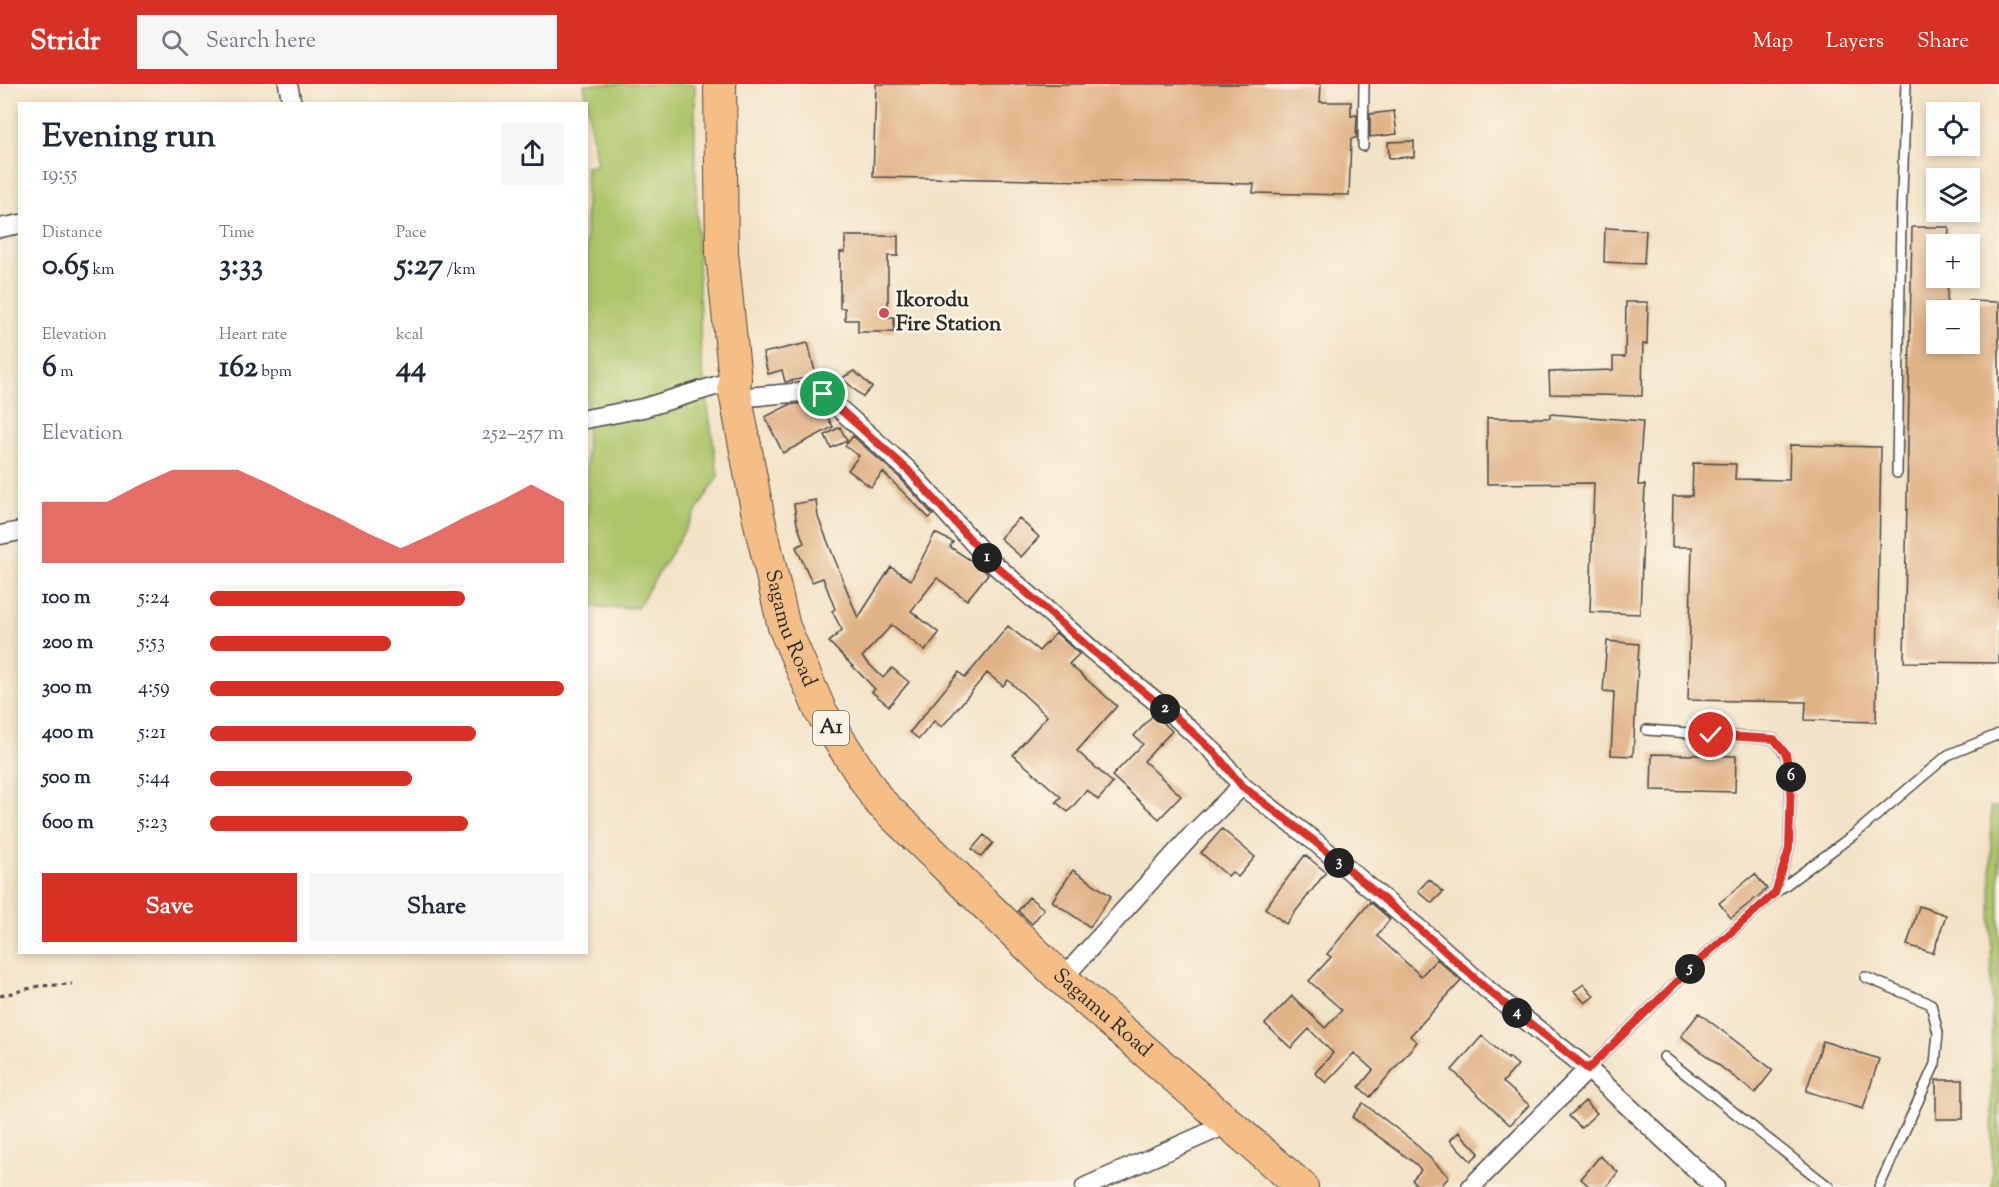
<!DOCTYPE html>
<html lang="en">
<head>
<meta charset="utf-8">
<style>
  :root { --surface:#fff; --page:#f6f6f7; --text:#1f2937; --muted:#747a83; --accent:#d93025 }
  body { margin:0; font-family:"Sorts Mill Goudy",serif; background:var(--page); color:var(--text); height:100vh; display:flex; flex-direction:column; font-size:22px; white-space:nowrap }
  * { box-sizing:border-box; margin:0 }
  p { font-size:20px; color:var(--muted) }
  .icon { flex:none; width:33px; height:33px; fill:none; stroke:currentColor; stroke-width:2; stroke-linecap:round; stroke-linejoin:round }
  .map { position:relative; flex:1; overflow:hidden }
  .sheet { position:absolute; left:18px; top:18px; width:570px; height:852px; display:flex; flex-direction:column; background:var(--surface); border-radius:0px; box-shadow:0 3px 9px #0003 }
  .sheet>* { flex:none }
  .controls { position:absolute; left:1926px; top:18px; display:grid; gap:12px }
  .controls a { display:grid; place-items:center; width:54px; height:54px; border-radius:0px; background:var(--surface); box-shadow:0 3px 9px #0003; font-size:30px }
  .pin { position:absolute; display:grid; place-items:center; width:51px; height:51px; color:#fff; margin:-26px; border:3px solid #fff; border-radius:50%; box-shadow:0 2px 6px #0007 }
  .km { position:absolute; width:30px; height:30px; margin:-15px; border-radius:50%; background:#222; color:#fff; font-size:16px; line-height:30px; text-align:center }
  .round { display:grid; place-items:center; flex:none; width:63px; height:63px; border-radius:0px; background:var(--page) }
  .summary { display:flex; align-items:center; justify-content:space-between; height:102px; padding:0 24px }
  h1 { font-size:33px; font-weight:700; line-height:45px }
  .figures { display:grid; grid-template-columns:repeat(3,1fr); gap:9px; height:102px; padding:6px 24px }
  .figures div { display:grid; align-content:center }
  .figures b { font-size:30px; font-weight:700 }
  .figures small { font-size:16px; font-weight:400 }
  .figures p { font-size:16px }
  .chart { height:168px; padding:12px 24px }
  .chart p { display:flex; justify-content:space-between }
  .chart svg { width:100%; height:108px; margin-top:6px; fill:var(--accent); opacity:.7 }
  .action { display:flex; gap:12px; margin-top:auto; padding:12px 24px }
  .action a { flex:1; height:69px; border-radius:0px; background:var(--accent); color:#fff; font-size:24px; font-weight:700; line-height:69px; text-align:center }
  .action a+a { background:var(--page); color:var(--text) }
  ul { padding:0 24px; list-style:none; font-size:20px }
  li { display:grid; grid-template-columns:96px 72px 1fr; align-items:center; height:45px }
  li i { height:15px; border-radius:8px; background:var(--accent) }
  header { display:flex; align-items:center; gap:36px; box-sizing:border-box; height:84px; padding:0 30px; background:var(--accent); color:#fff }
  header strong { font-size:28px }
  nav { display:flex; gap:33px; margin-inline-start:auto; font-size:21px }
  .search { width:420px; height:54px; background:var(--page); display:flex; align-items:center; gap:15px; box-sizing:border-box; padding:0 21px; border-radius:0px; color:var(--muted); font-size:22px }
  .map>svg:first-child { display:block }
  .green { fill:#acc56b; stroke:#6c784b; stroke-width:1.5 }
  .building { fill:#e1b286 }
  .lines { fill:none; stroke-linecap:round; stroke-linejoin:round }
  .service-casing { stroke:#494642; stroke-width:12 }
  .minor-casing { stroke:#494642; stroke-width:21 }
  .trunk-casing { stroke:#494642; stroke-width:34 }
  .path { stroke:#494642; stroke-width:3; stroke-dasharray:4.5 4.5; stroke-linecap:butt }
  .service { stroke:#fff; stroke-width:9 }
  .minor { stroke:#fff; stroke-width:18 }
  .trunk { stroke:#f6be87; stroke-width:32 }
  .route-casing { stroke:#fff; stroke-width:12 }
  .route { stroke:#d93025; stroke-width:8 }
  .poi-dot { fill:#d1495b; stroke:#fcf5e5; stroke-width:2 }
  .labels { text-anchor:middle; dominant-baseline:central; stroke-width:5; stroke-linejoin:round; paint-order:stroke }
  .shield { fill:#fcf5e5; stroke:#6a6863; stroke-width:1.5 }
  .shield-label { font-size:20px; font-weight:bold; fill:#2b2b2b }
  .poi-label { font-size:21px; font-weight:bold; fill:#2b2b2b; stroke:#fcf5e5; text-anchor:start }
  .street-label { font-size:21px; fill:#2b2b2b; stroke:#fcf5e5 }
</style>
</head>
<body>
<header>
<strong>Stridr</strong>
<div class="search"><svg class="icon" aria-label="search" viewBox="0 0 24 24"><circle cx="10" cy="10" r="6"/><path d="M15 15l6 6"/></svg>Search here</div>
<nav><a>Map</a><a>Layers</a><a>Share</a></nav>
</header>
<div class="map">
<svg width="1999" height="1103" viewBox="0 0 1999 1103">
  <rect width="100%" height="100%" fill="#fcf5e5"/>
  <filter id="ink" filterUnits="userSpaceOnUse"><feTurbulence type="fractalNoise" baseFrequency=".0167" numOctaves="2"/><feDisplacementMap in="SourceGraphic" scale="12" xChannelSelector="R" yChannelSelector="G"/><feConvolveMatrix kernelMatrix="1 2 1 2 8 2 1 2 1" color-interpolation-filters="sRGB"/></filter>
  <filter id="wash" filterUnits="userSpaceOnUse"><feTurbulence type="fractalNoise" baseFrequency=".008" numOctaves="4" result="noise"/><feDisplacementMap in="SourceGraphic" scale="24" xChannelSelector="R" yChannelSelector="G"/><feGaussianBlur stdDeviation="1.35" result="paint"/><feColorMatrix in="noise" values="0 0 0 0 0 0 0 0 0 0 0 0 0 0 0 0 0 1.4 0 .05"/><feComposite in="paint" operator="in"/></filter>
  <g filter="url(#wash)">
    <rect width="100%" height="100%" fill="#f3e2c5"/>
    <path class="green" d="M584,0H695V64L701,274L718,392L637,524L587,523L586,83L597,81Z
      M1991,723H1999V1103H1992Z"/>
    <g id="blocks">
      <path class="building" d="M876,0H1321L1320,18H1351V32L1357,31L1356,54L1351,55L1349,111L1253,109L1254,100L873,93Z
        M1394,27L1397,50L1370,53V30Z
        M1414,57V73L1389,74L1388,58Z
        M1912,143H1949L1948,160H1936V194H1948L1947,219H1936V260H1970L1969,217L1999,218V579L1904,578Z
        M1605,144L1646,146L1644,180L1604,178Z
        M845,152H898V172H888V233H894V248H858V236H845V224H840V168H845Z
        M1626,218H1648L1647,260H1643L1642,312L1550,310L1549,288L1613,286V273H1625Z
        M808,259L816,292L785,298L782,286L768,290L763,269Z
        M854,287L872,303L863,313L842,294Z
        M813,318L823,325L833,343L783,369L765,333L789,321Z
        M1550,330L1643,337L1638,401H1645L1640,530L1590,528L1594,399L1487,400V334H1550Z
        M840,343L847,357L831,364L825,351Z
        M853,352L900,394L933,431L929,434L883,388L871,403L848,386L859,372L845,362Z
        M1790,361L1881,363L1876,638L1805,636L1806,618L1688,616L1692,463H1672L1673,412H1692L1693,379L1736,380L1735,395L1789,396Z
        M816,416L818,433L858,534L891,483L911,496L935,449L953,458L950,463L978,481L988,490L967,516L937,494L911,527L939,549L925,567L892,541L862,573L883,594L892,584L909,598L889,622L872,608L875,605L829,558L842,546L832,527L835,525L823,494L812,498L796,463L804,459L797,440L794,420Z
        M1019,434L1039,453L1021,473L1000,454Z
        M1008,542L1039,567L1056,549L1079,570L1069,580L1117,622L1077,667L1113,699L1098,716L1087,706L1068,728L1056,718L1061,713L1013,671L1047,632L1008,596L1003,602L987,589L942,643L934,637L919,655L910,648L959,588L965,594Z
        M1607,557L1639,560L1633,672L1611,671L1614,608L1603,607Z
        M1154,630L1172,647L1144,677L1181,712L1159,735L1112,692L1143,660L1134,652Z
        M1652,670L1736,672L1735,708L1651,706Z
        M1222,745L1255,773L1238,793L1232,788L1228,792L1201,769Z
        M984,751L993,759L981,773L972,765Z
        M1305,771L1326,788L1286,840L1265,824Z
        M1073,786L1111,812L1090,843L1052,817Z
        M1755,790L1767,805L1731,834L1719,819Z
        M1429,795L1443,808L1432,819L1418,807Z
        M1029,813L1044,825L1032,840L1018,827Z
        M1370,818L1390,835L1377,852L1421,892L1437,875L1461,897L1410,952L1417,958L1370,1013L1359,1003L1373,986L1354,969L1326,999L1315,989L1333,969L1309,945L1291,964L1265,940L1292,912L1325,944L1342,926L1309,897L1331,873L1327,870Z
        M1919,822L1946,831L1933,869L1907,861Z
        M1584,900L1594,912L1585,919L1574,907Z
        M1699,929L1773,986L1755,1009L1681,952Z
        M1482,952L1508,975L1509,973L1518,981L1503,998L1529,1021L1510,1041L1452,986Z
        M1823,957L1879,975L1863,1025L1806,1007Z
        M1936,996H1963V1035H1936Z
        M1585,1017L1597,1029L1581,1044L1569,1032Z
        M1363,1019L1414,1058L1449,1093L1440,1103H1419L1412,1096L1421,1086L1416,1080L1352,1033Z
        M1459,1048L1479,1069L1471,1077L1450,1056Z
        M1600,1072L1618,1088L1606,1103H1590L1581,1095Z"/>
    </g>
  </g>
  <g filter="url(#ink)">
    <use href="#blocks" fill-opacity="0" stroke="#494642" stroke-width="1.5"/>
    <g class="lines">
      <g class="service-casing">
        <path id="service" d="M1363,62L1364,0
          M1897,389L1901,135L1906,0
          M1775,809L1856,749L1948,671L1999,650
          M1865,893L1931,920L1938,949L1935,980L1879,1103
          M1664,973L1829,1103
          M1588,985L1692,883L1775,809L1789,765L1791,696L1786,671L1774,655L1647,646"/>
      </g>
      <g class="minor-casing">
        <path id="minor" d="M288,0L292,20
          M0,144L20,140
          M736,314L814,307L823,310L908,386L987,474L1093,567L1178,635L1215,669L1242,702L1313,756L1437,860L1490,908L1588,985L1715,1103
          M586,335L643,324L735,296
          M0,451L20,447
          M1062,895L1192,751L1242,702
          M1085,1103L1228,1040
          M1471,1103L1588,985"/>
      </g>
      <g class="trunk-casing">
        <g id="trunk">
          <path id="s1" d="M720,0L722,169L735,296L734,303L758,431L784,543L821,628L878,716L1062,895L1302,1103"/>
        </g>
      </g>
      <path class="path" d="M0,912L39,902L72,900"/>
      <use href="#service" class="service"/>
      <use href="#minor" class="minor"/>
      <use href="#trunk" class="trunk"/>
    </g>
  </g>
  <g class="lines" filter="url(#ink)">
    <g class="route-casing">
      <path id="route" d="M823,310L908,386L987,474L1093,567L1178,635L1215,669L1242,702L1313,756L1437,860L1490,908L1588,985L1692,883L1775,809L1789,765L1791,696L1786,670L1774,655L1711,651"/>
    </g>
    <use href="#route" class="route"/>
  </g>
  <circle class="poi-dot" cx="884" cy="229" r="6"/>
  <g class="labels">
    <rect class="shield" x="813" y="627" width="36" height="34" rx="4.5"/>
    <g class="shield-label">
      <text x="831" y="644">A1</text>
    </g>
    <g class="poi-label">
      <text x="896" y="217">Ikorodu<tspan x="896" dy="24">Fire Station</tspan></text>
    </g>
    <g class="street-label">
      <text stroke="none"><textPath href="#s1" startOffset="552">Sagamu Road</textPath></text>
      <text stroke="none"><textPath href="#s1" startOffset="1056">Sagamu Road</textPath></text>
    </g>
  </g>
</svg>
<div class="controls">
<a><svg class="icon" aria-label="locate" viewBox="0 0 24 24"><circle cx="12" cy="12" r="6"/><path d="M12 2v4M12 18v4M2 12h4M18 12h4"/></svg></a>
<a><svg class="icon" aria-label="layers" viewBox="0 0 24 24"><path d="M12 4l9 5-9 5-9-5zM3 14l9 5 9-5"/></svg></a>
<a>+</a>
<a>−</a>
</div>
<div class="pin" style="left:823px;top:310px;background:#1e9e55"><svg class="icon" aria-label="arrive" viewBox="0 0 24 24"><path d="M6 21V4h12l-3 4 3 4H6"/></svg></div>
<div class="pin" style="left:1711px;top:651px;background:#d93025"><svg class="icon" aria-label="check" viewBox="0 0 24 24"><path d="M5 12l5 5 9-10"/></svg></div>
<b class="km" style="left:987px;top:474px">1</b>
<b class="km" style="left:1165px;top:625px">2</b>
<b class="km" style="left:1339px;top:779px">3</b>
<b class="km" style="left:1517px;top:929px">4</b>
<b class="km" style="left:1690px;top:885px">5</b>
<b class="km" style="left:1791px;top:693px">6</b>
<section class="sheet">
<div class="summary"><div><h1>Evening run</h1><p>19:55</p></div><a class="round"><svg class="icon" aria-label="share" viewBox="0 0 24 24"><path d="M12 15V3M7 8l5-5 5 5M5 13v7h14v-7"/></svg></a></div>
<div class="figures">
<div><p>Distance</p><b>0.65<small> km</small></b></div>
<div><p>Time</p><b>3:33</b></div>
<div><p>Pace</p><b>5:27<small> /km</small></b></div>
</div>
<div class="figures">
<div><p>Elevation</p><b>6<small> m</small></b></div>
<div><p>Heart rate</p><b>162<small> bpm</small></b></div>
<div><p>kcal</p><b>44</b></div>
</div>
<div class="chart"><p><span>Elevation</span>252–257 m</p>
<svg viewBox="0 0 160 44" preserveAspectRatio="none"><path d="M0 44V19L10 19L20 19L30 12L40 6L50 6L60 6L70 12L80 19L90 25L100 32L110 38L120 32L130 25L140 19L150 12L160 19V44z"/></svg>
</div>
<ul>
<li><b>100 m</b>5:24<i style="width:72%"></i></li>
<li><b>200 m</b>5:53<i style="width:51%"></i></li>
<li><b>300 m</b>4:59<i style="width:100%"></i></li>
<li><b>400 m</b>5:21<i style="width:75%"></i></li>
<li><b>500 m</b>5:44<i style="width:57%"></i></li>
<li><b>600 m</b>5:23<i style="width:73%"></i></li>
</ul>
<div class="action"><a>Save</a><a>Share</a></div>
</section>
</div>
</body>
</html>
